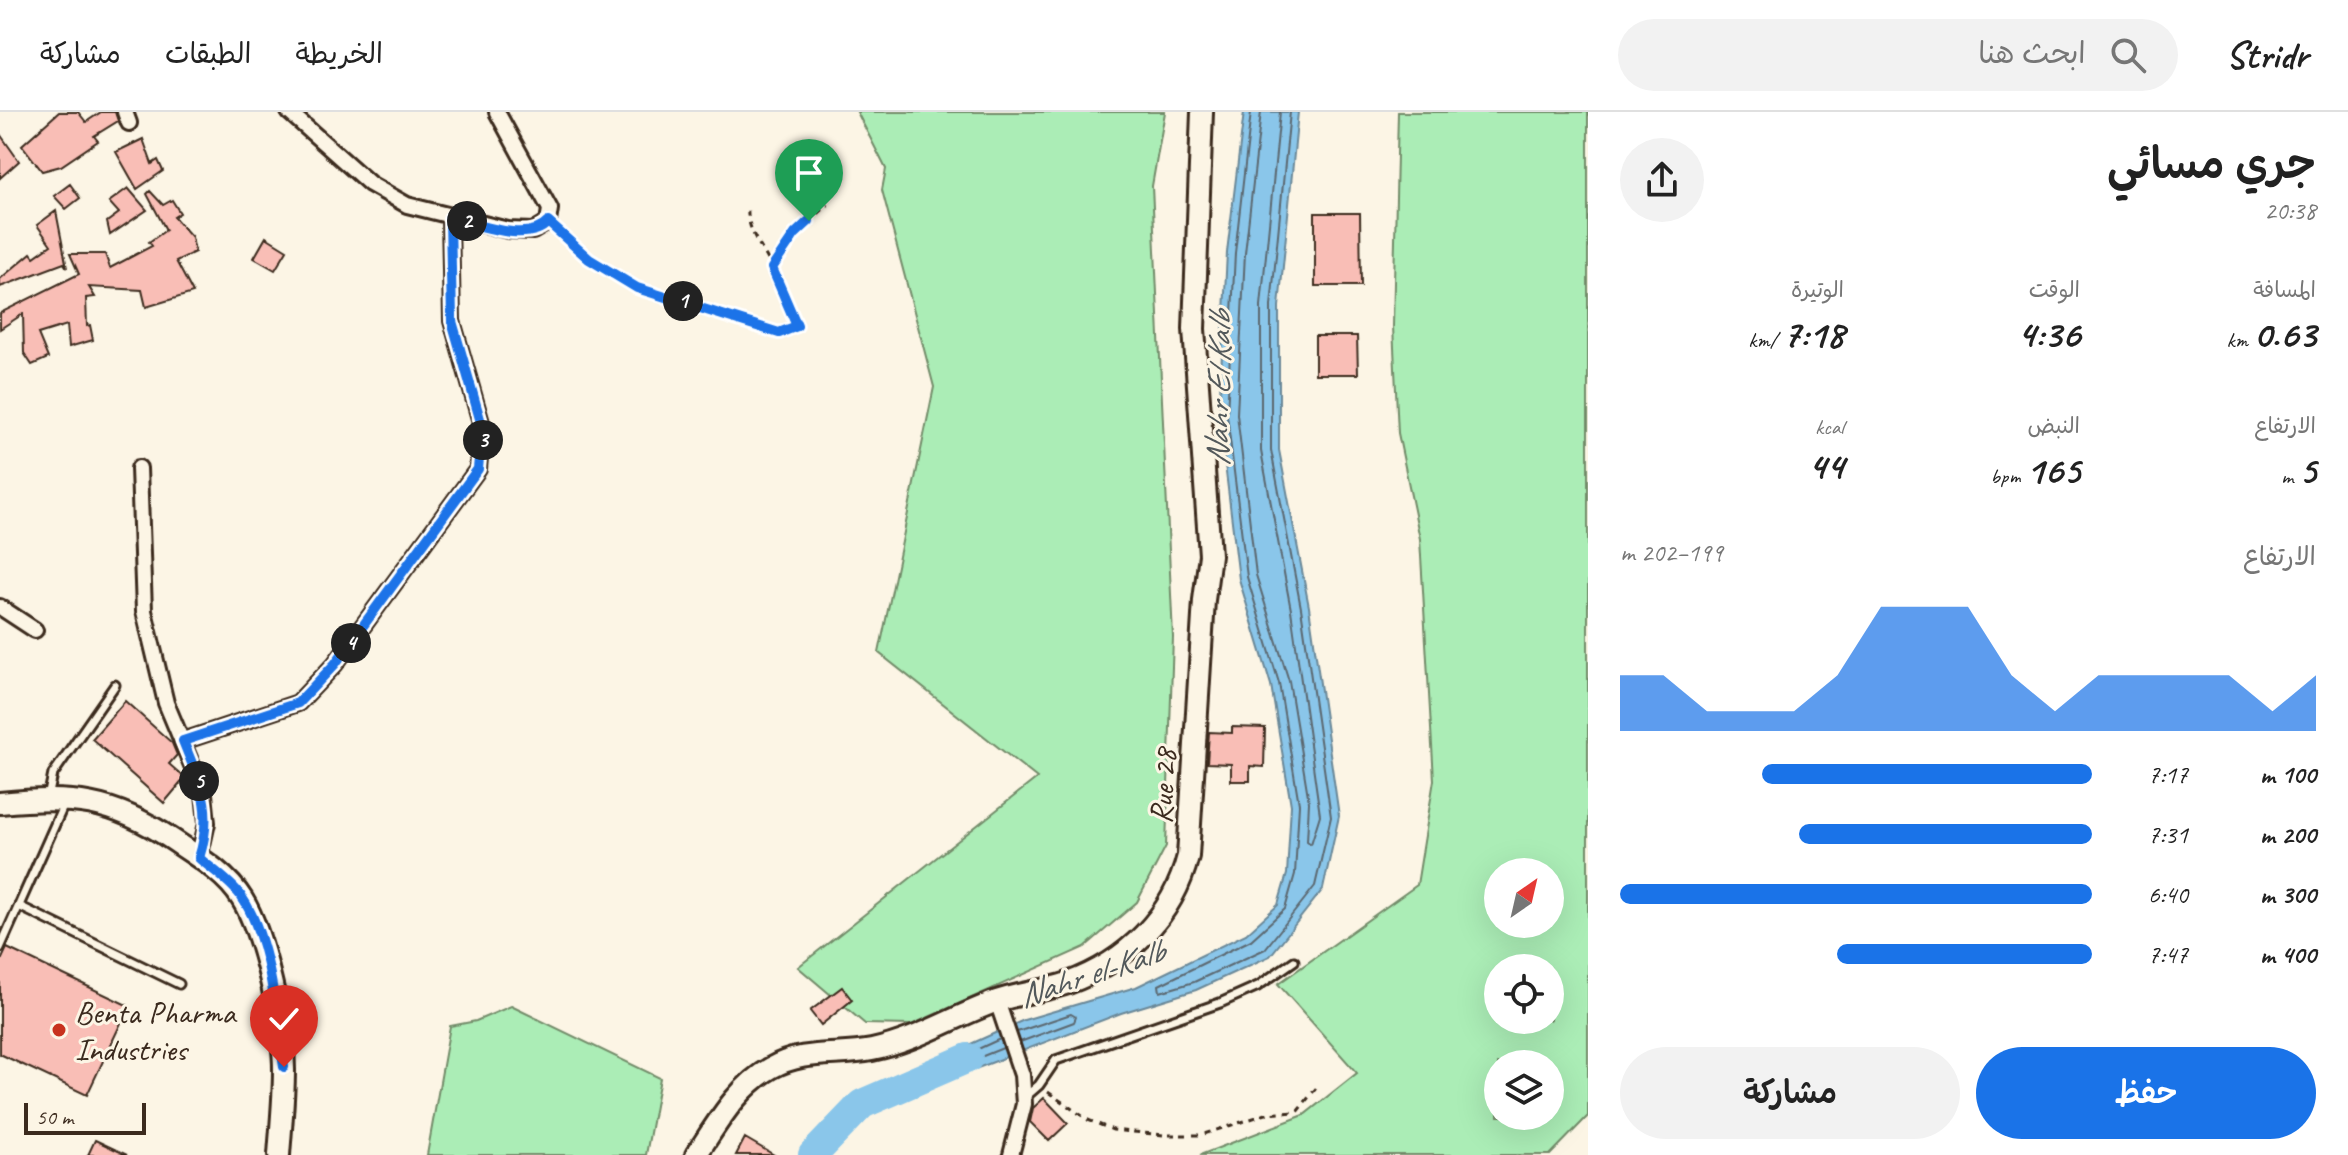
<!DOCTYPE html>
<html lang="ar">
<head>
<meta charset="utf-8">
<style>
  :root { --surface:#fff; --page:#f2f2f2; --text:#222; --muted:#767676; --line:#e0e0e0; --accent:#1a73e8 }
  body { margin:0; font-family:Caveat,"Playpen Sans Arabic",sans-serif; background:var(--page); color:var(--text); direction:rtl; height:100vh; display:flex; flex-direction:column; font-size:30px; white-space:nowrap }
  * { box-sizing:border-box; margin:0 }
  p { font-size:26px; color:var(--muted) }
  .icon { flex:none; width:44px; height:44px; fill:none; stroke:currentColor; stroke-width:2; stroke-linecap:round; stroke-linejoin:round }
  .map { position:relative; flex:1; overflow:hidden; direction:ltr }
  .side { display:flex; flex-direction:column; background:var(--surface); width:760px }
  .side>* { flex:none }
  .needle { width:52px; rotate:34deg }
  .fabs { position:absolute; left:1484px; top:746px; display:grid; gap:16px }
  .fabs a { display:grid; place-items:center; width:80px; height:80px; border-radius:50%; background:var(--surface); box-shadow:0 8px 32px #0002; font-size:40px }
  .scale { position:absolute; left:24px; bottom:20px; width:122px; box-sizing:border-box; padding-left:8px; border:4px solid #3b2a1e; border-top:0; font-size:22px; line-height:28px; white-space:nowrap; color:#3b2a1e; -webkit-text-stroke:6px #fcf5e5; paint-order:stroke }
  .pin { position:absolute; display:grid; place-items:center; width:68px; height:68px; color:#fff; margin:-82px -34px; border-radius:50% 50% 50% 0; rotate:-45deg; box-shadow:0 0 8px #0007 }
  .pin .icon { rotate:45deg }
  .km { position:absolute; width:40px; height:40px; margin:-20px; border-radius:50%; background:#222; color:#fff; font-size:22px; line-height:40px; text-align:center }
  .round { display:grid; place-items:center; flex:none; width:84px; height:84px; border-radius:42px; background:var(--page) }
  .summary { display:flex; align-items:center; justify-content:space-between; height:136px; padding:0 32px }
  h1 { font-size:44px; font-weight:600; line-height:60px }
  .figures { display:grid; grid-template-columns:repeat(3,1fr); gap:12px; height:136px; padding:8px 32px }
  .figures div { display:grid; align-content:center }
  .figures b { font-size:40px; font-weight:600 }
  .figures small { font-size:22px; font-weight:400 }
  .figures p { font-size:22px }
  .chart { height:224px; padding:16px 32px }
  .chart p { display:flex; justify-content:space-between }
  .chart svg { width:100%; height:144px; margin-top:8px; fill:var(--accent); opacity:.7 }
  .primary-button { display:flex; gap:16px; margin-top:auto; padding:16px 32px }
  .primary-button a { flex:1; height:92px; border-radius:48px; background:var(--accent); color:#fff; font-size:32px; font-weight:600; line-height:92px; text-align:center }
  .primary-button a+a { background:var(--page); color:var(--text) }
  ul { padding:0 32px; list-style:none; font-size:26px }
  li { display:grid; grid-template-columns:128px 96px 1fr; align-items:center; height:60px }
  li i { height:20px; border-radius:10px; background:var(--accent) }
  header { display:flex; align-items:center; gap:48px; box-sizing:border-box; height:112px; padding:0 40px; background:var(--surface); border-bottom:2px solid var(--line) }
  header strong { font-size:38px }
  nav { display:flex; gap:44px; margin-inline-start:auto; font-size:28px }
  .search { width:560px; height:72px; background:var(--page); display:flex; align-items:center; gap:20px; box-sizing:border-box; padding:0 28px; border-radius:44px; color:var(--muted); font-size:30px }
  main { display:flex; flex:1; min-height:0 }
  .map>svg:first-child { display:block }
  .green { fill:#abedb6; stroke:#738c6a; stroke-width:2; fill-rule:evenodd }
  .water { fill:#8ac6ea; stroke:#6a8898; stroke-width:2 }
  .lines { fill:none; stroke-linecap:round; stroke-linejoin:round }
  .shore { stroke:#5b6870; stroke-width:2 }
  .river { stroke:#8ac6ea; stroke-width:30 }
  .building { fill:#f9beb6; stroke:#3b2a1e; stroke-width:2 }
  .lane-casing { stroke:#3b2a1e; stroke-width:13 }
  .street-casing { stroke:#3b2a1e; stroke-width:20 }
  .secondary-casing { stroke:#3b2a1e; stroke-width:26 }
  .path { stroke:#3b2a1e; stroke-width:3; stroke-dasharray:6 6; stroke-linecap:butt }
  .lane { stroke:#fcf5e5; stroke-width:7 }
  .street { stroke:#fcf5e5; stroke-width:14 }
  .secondary { stroke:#fcf5e5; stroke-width:20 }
  .route-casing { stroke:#fff; stroke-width:16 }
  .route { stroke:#1a73e8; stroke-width:10 }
  .poi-dot { fill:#c8321e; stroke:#fcf5e5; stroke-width:3 }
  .labels { text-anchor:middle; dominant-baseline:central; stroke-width:6; stroke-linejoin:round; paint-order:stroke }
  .street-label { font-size:32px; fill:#3b2a1e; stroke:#fcf5e5 }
  .poi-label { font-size:32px; fill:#3b2a1e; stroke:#fcf5e5; text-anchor:start }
  .water-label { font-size:34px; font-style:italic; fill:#53595b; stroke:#fcf5e5 }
</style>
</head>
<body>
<header>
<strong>Stridr</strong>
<div class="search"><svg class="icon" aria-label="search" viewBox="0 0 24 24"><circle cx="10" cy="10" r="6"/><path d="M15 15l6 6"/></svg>ابحث هنا</div>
<nav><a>الخريطة</a><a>الطبقات</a><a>مشاركة</a></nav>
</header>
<main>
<section class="side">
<div class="summary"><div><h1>جري مسائي</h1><p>20:38</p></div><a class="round"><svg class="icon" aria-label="share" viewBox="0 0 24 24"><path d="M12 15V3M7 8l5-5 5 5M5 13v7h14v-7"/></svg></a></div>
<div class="figures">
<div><p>المسافة</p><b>0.63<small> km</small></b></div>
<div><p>الوقت</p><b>4:36</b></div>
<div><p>الوتيرة</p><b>7:18<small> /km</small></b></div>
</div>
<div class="figures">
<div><p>الارتفاع</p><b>5<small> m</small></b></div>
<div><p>النبض</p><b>165<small> bpm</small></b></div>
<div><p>kcal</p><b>44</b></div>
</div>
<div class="chart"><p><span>الارتفاع</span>199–202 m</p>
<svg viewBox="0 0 160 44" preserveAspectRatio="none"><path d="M0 44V27L10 27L20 38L30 38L40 38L50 27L60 6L70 6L80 6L90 27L100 38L110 27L120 27L130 27L140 27L150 38L160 27V44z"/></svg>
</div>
<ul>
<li><b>100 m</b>7:17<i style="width:70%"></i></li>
<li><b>200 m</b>7:31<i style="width:62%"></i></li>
<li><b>300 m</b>6:40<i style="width:100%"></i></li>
<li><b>400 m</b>7:47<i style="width:54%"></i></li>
</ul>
<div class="primary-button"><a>حفظ</a><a>مشاركة</a></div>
</section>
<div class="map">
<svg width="1588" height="1043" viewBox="0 0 1588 1043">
  <rect width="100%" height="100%" fill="#fcf5e5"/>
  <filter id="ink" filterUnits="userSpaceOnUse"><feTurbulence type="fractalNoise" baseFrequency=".0125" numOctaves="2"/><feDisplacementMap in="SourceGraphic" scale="16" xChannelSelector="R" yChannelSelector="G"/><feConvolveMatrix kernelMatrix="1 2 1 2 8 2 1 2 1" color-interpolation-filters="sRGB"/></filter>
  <g filter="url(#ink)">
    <path class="green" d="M857,0H1165L1152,74L1173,525L1166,734L1137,790L1085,835L911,913L865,912L798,855L1037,666L879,541L934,275L882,78L886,57Z
      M1398,0H1588V1004L1550,1043H1200L1304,1003L1357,961L1278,872L1417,773L1434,668L1420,427L1398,321L1393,214ZM1550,760V812H1498V760ZM1550,856V908H1498V856ZM1550,952V1004H1498V952Z
      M511,894L660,966L646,1043H427L450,914L476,909Z"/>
    <path class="water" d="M1244,0H1298L1279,195V338L1309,495L1339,704L1323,777L1270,844L1196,878L1121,901L936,972L926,952L1024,908L1136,875L1246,822L1278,793L1287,762L1291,693L1271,573L1239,467L1219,303L1227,140Z"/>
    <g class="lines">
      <path class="shore" d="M1251,0L1235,141L1227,303L1247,465L1279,571L1299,692L1295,762L1285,797L1251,828L1159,873L1160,880L1194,870L1265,837L1315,774L1331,705L1301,496L1271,338V194L1290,0
        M1261,0L1245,141L1237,302L1256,463L1289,569L1309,690L1307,729L1311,732L1320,703L1291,498L1261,339V194L1280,0
        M1017,920L1071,902L1076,905L1074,910L1020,930
        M1000,927L965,943L963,947L968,950L1003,936"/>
      <path class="river" d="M813,1043L862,992L968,946"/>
    </g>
    <path class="building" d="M59,0H78L86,10L101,0H115L118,9L94,24L98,29L61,54L42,59L22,33Z
      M0,22L19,49L0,66Z
      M143,27L152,52L158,48L163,59L137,77L116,40Z
      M70,72L80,86L66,97L54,84Z
      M128,76L147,98L110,123L107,110L119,101L109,90Z
      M150,79L163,93L172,88L180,101L174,105L192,125L195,140L176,149L193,181L146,195L142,178L89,175L95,185L86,186L87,214L90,213L93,228L69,235L67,213L38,222L48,246L32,253L24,241L23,202L0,217V201L79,162L70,142H105L110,156L152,134L149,130L166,118L147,82Z
      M56,99L67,156L64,151L0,175V167L31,141L34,145L51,133L37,113Z
      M1315,101H1360L1361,174H1315Z
      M266,125L287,138L275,158L254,146Z
      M1315,224H1357L1358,262H1315Z
      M125,589L172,631L177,643L169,652L185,666L164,691L92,627Z
      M1232,615L1265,616L1264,655L1250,654V669H1231V652L1207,651L1209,620L1232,621Z
      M7,836L129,894L87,983L0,942V851Z
      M842,875L852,888L821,913L810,899Z
      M1044,986L1068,1011L1049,1029L1030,1010L1033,996Z
      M745,1026L774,1043H736Z
      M95,1028L127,1043H88Z"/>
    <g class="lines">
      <g class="lane-casing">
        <path id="lane" d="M48,686L53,662L115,573
          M19,794L179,872
          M0,836L65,690
          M1024,986L1039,973L1056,948L1220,891L1258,874L1294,849"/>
      </g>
      <g class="street-casing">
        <path id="street" d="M125,0L129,11
          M289,0L370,72L407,93L508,118L533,119L548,110L550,97L497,0
          M139,356L144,499L166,591L204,682L207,711L199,746
          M0,495L35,518
          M183,629L298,591L335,552L478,357L482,314L452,209L450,106
          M997,889L1022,963L1024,992L1011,1043"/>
      </g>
      <g class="secondary-casing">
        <path id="secondary" d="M0,691C72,684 112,687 173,728C197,744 227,762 242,787C264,822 284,916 284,958C284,986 281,1015 279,1043
          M696,1043C717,1012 737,975 771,956C804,937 837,945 872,938C916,929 955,904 997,889C1020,881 1045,879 1068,871C1126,850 1173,805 1188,744L1204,488L1210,443L1194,217L1202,0"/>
      </g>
      <path class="path" d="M559,120C620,178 701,197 779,221L797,214C787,195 780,176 772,156C762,133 746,121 748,93
        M772,156L795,122L828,93
        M1048,980L1088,1008L1113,1018L1164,1023H1201L1266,1002L1297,1000L1317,975"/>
      <use href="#lane" class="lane"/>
      <use href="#street" class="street"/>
      <use href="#secondary" class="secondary"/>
    </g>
  </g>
  <g class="lines" filter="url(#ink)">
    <g class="route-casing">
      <path id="route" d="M284,955C276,904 271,827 241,784C230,769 213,758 199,746C214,698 201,674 183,629L298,591L335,552L478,357L482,314L452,209L450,106C475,111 528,133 548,110L589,147L637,176L779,221L797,214L772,156L795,122L809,109"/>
    </g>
    <use href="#route" class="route"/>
  </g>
  <circle class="poi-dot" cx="59" cy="918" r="8"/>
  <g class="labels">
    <g class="street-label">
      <text transform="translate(1163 674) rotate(-86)">Rue 28</text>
    </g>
    <g class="poi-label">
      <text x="75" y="900">Benta Pharma<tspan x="75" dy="37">Industries</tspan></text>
    </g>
    <g class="water-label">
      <text transform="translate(1218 277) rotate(-89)">Nahr El Kalb</text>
      <text transform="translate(1091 861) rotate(-18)">Nahr el-Kalb</text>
    </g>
  </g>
</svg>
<div class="fabs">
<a><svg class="needle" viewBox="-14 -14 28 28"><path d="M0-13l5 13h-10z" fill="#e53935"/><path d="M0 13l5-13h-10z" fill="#767676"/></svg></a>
<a><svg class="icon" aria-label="locate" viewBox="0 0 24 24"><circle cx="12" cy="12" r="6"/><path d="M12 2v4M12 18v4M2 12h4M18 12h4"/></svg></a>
<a><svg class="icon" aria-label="layers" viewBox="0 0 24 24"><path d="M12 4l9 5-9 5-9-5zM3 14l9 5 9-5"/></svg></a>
</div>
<div class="scale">50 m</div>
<div class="pin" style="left:809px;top:109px;background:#1e9e55"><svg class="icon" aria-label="arrive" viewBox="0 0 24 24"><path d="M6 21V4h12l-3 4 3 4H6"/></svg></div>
<div class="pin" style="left:284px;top:955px;background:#d93025"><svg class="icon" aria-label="check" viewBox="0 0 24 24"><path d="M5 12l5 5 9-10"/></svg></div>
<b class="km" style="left:683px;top:189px">1</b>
<b class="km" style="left:467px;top:109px">2</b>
<b class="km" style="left:483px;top:328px">3</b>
<b class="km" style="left:351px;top:531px">4</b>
<b class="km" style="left:199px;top:669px">5</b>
</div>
</main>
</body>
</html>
